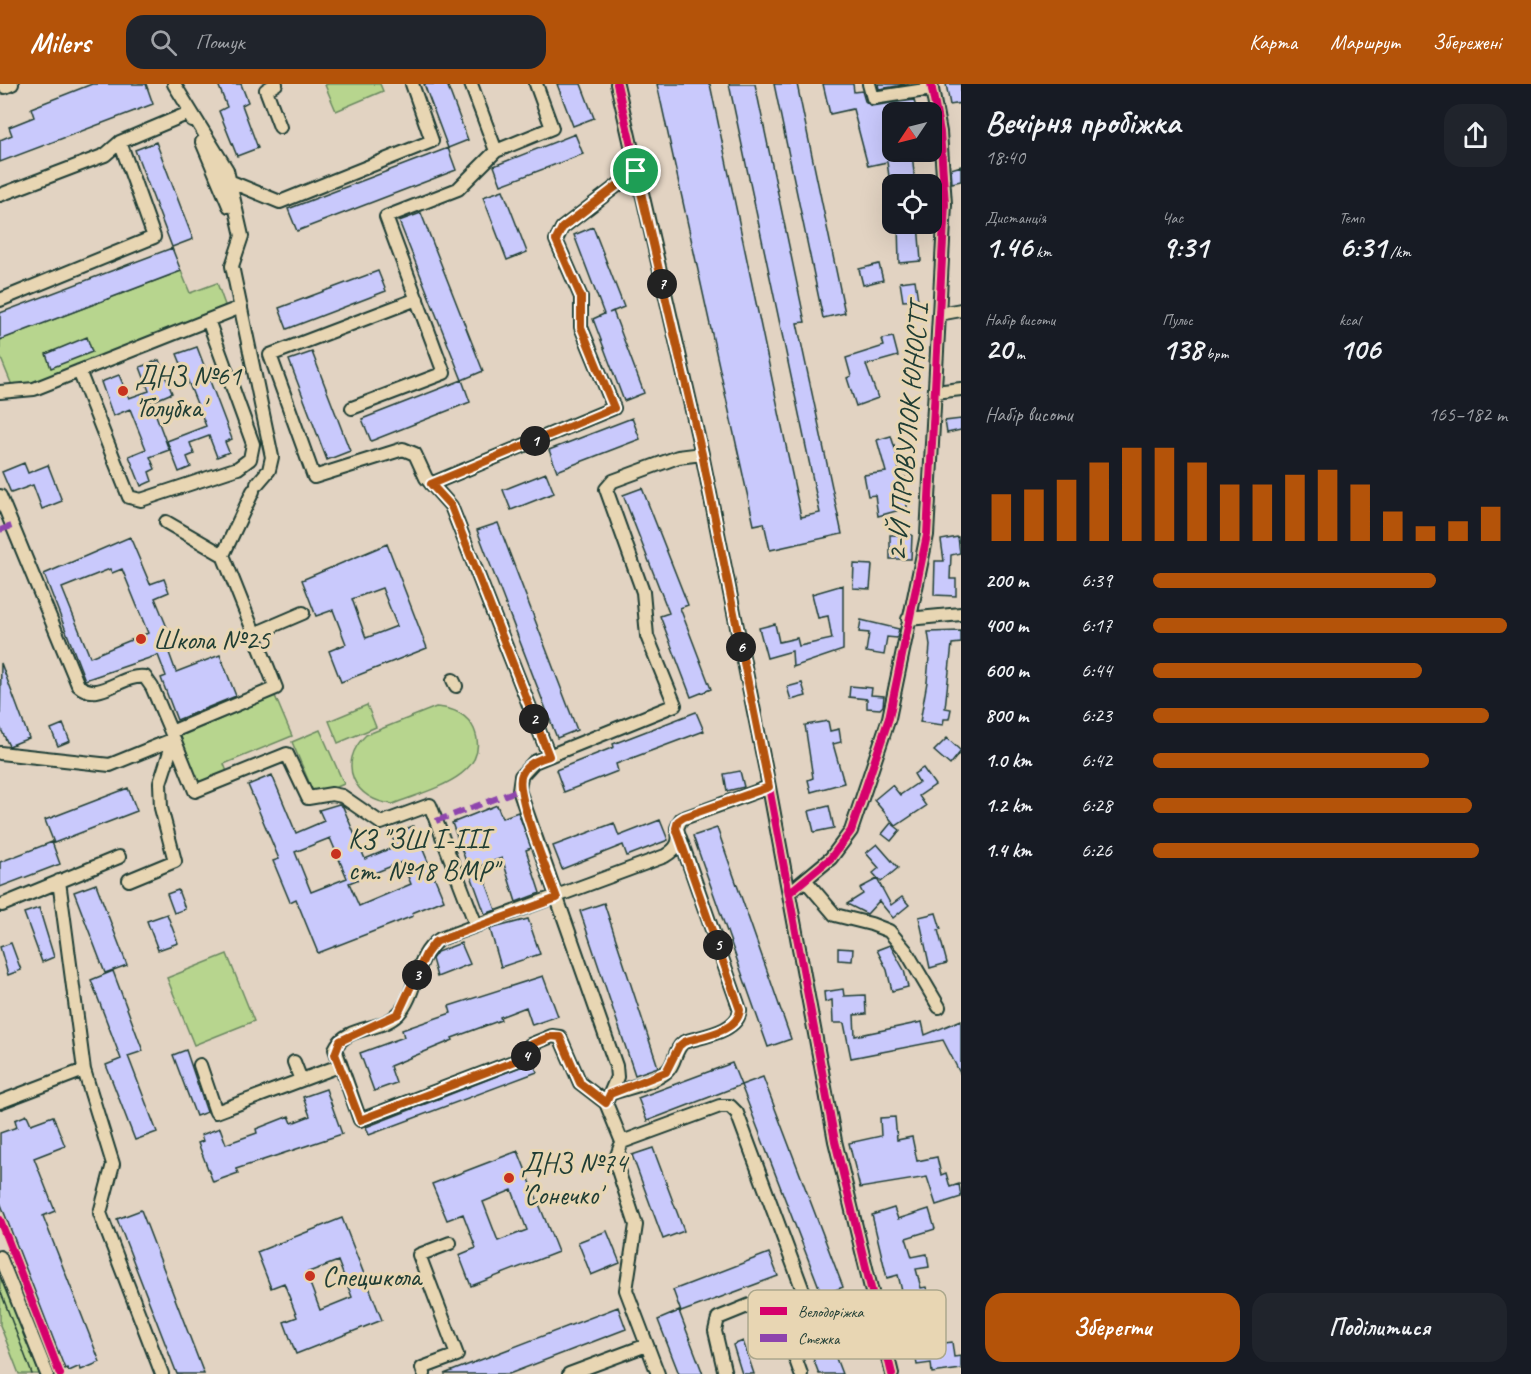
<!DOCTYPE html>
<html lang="uk">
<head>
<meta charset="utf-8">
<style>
  :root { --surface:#171b24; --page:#20242c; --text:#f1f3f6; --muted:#9ea1a6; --accent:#b45309 }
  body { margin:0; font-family:Caveat,sans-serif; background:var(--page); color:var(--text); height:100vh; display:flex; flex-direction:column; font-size:22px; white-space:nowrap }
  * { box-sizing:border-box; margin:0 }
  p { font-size:20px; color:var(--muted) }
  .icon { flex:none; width:33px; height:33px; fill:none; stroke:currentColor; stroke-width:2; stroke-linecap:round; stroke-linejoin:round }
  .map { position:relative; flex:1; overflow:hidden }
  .details { display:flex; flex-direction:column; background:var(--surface); width:570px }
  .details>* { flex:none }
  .needle { width:39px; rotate:235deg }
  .fabs { position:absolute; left:882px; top:18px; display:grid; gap:12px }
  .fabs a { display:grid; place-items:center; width:60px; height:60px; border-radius:12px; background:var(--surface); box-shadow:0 6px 24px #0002; font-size:30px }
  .pin { position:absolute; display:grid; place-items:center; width:51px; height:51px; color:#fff; margin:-26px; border:3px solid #fff; border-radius:50%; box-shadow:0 2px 6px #0007 }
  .km { position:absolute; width:30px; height:30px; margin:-15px; border-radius:50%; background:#222; color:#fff; font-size:16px; line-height:30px; text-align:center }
  .round { display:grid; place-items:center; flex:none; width:63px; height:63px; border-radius:18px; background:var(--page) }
  .headline { display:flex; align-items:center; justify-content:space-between; height:102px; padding:0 24px }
  h1 { font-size:33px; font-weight:600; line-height:45px }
  .stats { display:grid; grid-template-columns:repeat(3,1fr); gap:9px; height:102px; padding:6px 24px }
  .stats div { display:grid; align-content:center }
  .stats b { font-size:30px; font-weight:600 }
  .stats small { font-size:16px; font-weight:400 }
  .stats p { font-size:16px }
  .chart { height:168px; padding:12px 24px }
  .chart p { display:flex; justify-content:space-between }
  .chart svg { width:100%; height:108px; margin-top:6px; stroke:var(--accent); stroke-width:6 }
  .cta { display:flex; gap:12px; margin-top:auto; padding:12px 24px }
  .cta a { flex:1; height:69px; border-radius:18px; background:var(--accent); color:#fff; font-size:24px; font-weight:600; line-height:69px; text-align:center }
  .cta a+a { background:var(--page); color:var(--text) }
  ul { padding:0 24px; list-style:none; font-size:20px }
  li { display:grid; grid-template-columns:96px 72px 1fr; align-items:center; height:45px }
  li i { height:15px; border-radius:8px; background:var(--accent) }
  header { display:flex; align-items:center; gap:36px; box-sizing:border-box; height:84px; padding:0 30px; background:var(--accent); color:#fff }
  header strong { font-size:28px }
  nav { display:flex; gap:33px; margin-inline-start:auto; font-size:21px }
  .search { width:420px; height:54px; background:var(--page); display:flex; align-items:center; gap:15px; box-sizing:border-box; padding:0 21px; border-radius:18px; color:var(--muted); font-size:22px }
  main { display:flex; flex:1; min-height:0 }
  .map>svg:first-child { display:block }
  .green { fill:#b7d58e; stroke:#6b8961; stroke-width:1.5 }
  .building { fill:#c9c9fc; stroke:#1f3d34; stroke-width:1.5; fill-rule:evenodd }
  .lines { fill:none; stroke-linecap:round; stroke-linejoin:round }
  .minor-casing { stroke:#1f3d34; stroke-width:16 }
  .minor { stroke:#e8d6b3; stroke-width:12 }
  .tram { stroke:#1f3d34; stroke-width:1.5 }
  .quiet { stroke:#8e44ad; stroke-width:6; stroke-dasharray:12 6; stroke-linecap:butt }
  .cycleway-casing { stroke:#e8d6b3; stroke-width:11 }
  .cycleway { stroke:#d6006c; stroke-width:8 }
  .route-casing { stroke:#fff; stroke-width:12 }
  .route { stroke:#b45309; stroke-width:8 }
  .poi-dot { fill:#c8321e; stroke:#e8d6b3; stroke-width:2 }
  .labels { text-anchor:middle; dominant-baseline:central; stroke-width:6; stroke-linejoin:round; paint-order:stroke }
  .poi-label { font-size:28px; fill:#1f3d34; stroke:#e8d6b3; text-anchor:start }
  .street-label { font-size:28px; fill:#1f3d34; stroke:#e8d6b3 }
  .key { fill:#e8d6b3; stroke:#aca88d; stroke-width:1.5 }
  .key-label { font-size:16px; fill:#1f3d34 }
</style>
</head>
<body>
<header>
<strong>Milers</strong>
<div class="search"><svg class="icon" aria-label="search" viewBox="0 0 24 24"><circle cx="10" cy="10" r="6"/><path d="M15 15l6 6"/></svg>Пошук</div>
<nav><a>Карта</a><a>Маршрут</a><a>Збережені</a></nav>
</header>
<main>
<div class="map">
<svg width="961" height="1290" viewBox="0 0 961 1290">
  <rect width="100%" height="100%" fill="#e2d3c2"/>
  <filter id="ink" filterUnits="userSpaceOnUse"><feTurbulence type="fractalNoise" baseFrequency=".0167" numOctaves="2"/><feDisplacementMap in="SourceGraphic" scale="12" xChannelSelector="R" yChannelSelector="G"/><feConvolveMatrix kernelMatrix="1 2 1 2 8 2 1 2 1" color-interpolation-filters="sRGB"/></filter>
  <g filter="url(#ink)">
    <path class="green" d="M328,0H380L383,7L336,27L325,1Z
      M181,187L190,209L217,199L225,221L208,236L34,305L13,302L11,299L0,272V256Z
      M275,612L292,652L224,680L229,693L195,707L174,655Z
      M367,621L376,643L338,659L329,637Z
      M436,623C452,624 467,630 474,645C494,693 424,707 393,720C354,717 336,679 366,651Z
      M320,646L344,700L315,712L292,658Z
      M227,870L254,937L194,961L167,894Z
      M0,1187L40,1290H19L0,1241Z"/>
    <path class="building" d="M92,0H146L153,20L0,78V56L12,51L9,43L34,33L31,24Z
      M218,0H241L248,18L242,21L258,64L237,72L219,27L227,23Z
      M424,0H447L468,56L448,64Z
      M557,0H581L594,34L573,42Z
      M657,0H710L801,433L820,429L729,0H755L805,238L797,239L842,450L770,466L764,439L754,441Z
      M774,0H797L845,229L823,234Z
      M823,0H853L854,8L862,7L865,17L871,22L914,16L917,28H892V68H912L915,100H890L887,78L868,82L853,25L830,30Z
      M878,0H910L879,5Z
      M946,0H961V19L950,21Z
      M575,50L583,70L501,101L494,82Z
      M156,58L193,155L172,163L135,66Z
      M448,64L456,86L297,147L288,125Z
      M961,82V97L952,99L951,85Z
      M503,106L527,168L507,176L483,113Z
      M421,129L483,287L462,296L399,137Z
      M898,140H918L921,177L899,179Z
      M593,143L624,223L609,229L613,227L644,309L624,317L593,235L604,230L574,151Z
      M172,164L181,187L0,256V229Z
      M879,180L883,196L863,201L859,185Z
      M378,187L386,207L287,245L279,224Z
      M915,196L918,216L903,217L900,198Z
      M87,253L92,268L51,284L46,270Z
      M893,253L898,272L866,281L878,314L856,322L847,294L851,292L846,274L884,262L882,255Z
      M197,263L232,355L225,358L229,368L217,373L209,352L190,359L194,370L187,373L191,383L179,388L167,357L206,342L177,270Z
      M312,268L350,367L327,376L289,276Z
      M159,276L172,309L151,318L169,366L150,373L155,385L149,388L152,397L141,402L129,372L146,365L130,325L113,332L101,298L119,291L129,314L149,307L140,283Z
      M462,296L470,318L371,357L362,335Z
      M632,334L640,355L557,387L549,366Z
      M961,335V346L947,349L945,337Z
      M891,352L897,371L900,394L905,393L907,424L878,432L875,411L868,412L864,391L886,388L877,356Z
      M24,379L28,389L48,381L62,417L42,425L33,401L11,409L2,388Z
      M546,389L554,409L511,426L503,406Z
      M642,404L688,521L680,524L711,605L691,613L660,532L669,529L623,411Z
      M498,439L577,646L557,654L477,446Z
      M890,451H912L911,475H890Z
      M130,453L150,500L164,495L169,508L155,514L175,563L168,566L176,588L220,571L236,612L177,636L161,594L166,592L158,571L85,596L44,490ZM110,485L112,489L122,485L148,549L90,573L62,504Z
      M958,453L960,469L951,471L950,495H956V512L934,511L935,477H944L941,456Z
      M387,460L427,564L341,598L329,567L346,560L333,526L316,532L302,496ZM382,504L397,542L366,554L352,515Z
      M854,480L872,481L870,505L853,504Z
      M843,501V566L793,583L792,567L767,574L759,544L775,540L779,558L797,554L799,562L832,555L828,532L818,534L812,510Z
      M861,536L899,545L897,554L887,553L884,571L866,568L869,549L859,548Z
      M961,547V559L952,560L945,624L951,625L949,635H944L943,641L920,638L927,598L930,561L928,548Z
      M1,579L29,654L9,662L0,643Z
      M802,599L806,612L791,616L787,603Z
      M850,602L872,604L871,611L884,612L883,622L880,625L867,624V615L849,613Z
      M696,628L704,647L616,680L618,687L564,708L556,686L614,663L613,660Z
      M828,637L830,647L839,645L841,658L833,660L844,699L811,708L808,696L813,694L805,641Z
      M63,640L70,657L58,662L51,645Z
      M947,654L961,667L950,681L934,667Z
      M923,684L935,701L919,712L926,722L896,742L874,716L892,701L900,711L919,698L914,690Z
      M740,687L744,703L727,707L724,690Z
      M272,691L296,749L324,737L319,726L339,720L343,723L365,775L396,762L391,751L413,742L444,816L412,829L413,832L318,869L296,815L290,818L273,777L279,775L248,701ZM330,754L347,794L311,808L295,768ZM402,778L411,800L359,822L349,799Z
      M128,704L137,727L54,759L45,736Z
      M497,721L502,734L518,728L531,764L526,766L540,809L516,818L502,774L480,782L496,826L485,830L452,739Z
      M829,722L834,744L814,748L809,727Z
      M660,736L668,756L627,772L623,761L562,785L553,762L614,739L619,752Z
      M891,739L900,746L891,757L882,750Z
      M717,744L791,955L768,963L693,752Z
      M52,758L60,780L0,803V778Z
      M877,760L898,784L881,798L873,789L879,784L866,769Z
      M877,795L891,821L902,813L909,821L893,834L879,817L867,830L847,820L863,810L860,804Z
      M96,800L127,881L105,889L74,808Z
      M178,806L185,825L174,829L167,810Z
      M604,819L658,983L635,991L580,827Z
      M39,824L54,873L42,878L24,829Z
      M936,829L941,845L938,846L947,879L930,884L919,833Z
      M167,830L178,859L158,866L147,837Z
      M528,835L540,870L501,883L490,845Z
      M11,859L21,886L8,891L0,863Z
      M461,859L470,880L437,893L432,875L437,868Z
      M890,861L904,886L908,903L892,907L887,886L877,866Z
      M838,864L853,865L852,877L838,876Z
      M113,887L143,967L128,972L157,1048L135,1056L106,981L121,975L91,896Z
      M543,892L558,932L532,941L526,923L500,933L501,936L452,954L453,956L390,982L396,999L374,1007L360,969L404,953L402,946L451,929L449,922Z
      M843,905L844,912L865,911L866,930L854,931L855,952L922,938L925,951L961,936V991L943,956L851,974L844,939H833L832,916L825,918L824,908Z
      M186,966L207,1028L196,1032L173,971Z
      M533,978L537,988L369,1051L366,1043Z
      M732,979L741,1001L647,1037L638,1014Z
      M763,993L843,1203L822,1211L741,1001Z
      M326,1005L342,1050L236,1085L238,1089L213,1098L198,1059L203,1057L201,1051L220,1044L226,1060L257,1049L256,1045L289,1032L292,1039L310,1032L303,1013Z
      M27,1031L31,1040L53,1032L65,1062L34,1074L55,1127L43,1132L100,1278L81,1286L80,1282L69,1287L67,1284L65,1285L0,1118V1049L17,1043L15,1036Z
      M895,1033L897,1056L912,1053L917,1077L937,1073L941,1091L946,1089L950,1103L959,1100L961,1113L936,1121L927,1093L860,1104L849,1059L881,1052L880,1034Z
      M653,1064L684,1147L663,1155L632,1071Z
      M518,1067L558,1168L471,1202L459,1171L476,1164L463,1130L447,1136L432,1100ZM512,1106L527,1146L498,1157L483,1118Z
      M894,1124L898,1135L929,1125L935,1145L906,1154L912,1173L927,1170L929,1183L916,1185L921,1204L926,1203L928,1210L936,1209L939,1220L896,1229L892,1219L904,1215L898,1191L887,1194L872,1131Z
      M141,1126L204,1290H177L117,1135Z
      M342,1134L382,1236L296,1270L284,1238L297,1233L284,1199L271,1204L257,1168ZM338,1177L352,1213L320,1226L306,1189Z
      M607,1147L620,1179L591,1191L578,1158Z
      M769,1169L778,1192L681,1228L673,1206Z
      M618,1223L626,1245L509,1290H444Z
      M679,1227L703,1290H679L658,1236Z
      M821,1235L842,1290H819L801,1242Z
      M743,1257L754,1290H742L733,1261Z
      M952,1258L954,1273L961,1272V1285L932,1289L931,1279L917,1281L914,1263Z"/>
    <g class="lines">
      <g class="minor-casing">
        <path id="minor" d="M1,0L5,3L12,0
          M174,0L227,86L242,152L232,182L272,373L269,386L257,400
          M276,0L266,6L280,43
          M471,0L496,67
          M617,0L702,370L766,687L835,1057L892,1290
          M869,0L873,14L932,5
          M202,58L229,122
          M229,97L280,118L432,57L412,0
          M0,111L105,71L120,58L189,29L192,36
          M417,215L270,271L314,393L403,365L415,370L426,394L451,422L549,672
          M0,216L154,153L120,58
          M939,230L961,226
          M79,287L129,413L141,416L238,384L250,375L253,360L208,236
          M0,308L34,305L241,223
          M935,308L961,305
          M352,324L444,289L386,133L458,105L496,67L552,44L536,0
          M431,400L614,324L581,243V213L556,156L562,144L636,87
          M0,412L78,601C99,620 122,589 145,593L152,603L174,655L160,699L161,724L175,777L129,796
          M166,438L223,471
          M908,535L961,530
          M254,550L303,529
          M453,596L456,602
          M171,648L276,604L223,471L253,407
          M0,669L110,681L174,655L195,707L287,670L308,714L332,710L342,712L381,739L430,721L476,841
          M59,797L84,986L113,1080L100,1129L162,1290
          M806,797L835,831L871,840L889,847L906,867L939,923
          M789,809L831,774L851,747L889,634L927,451L945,120L940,48L931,0
          M2,821L119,773
          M294,978L301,996
          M200,981L216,1028L339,982
          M610,1010C626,1004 654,999 667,987C676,979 674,965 684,958C702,952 738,948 740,926L680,754
          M0,1018L84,986
          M606,1019L580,999L560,953L552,952L530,961L526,973L360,1036L335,965C346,941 381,948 398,930C418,910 414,871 440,855L665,772C678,764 681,757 677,744L681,735L769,703
          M622,1058L720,1022H730L737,1029L808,1220H875
          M0,1173L47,1290
          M776,1220L801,1290
          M424,1290L422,1284L457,1271L419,1171L450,1159
          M569,1290L647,1261
          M658,1290L626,1206L636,1141L615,1077L622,1058L606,1019L617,993L616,982L519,706L521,692L534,678L675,621L647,552L643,508L606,405L613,397L678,373L702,370
          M725,1290L715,1247L718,1234L750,1221L808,1220"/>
      </g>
      <use href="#minor" class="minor"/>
      <path class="tram" d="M0,1206L32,1290"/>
      <path class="quiet" d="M0,446L12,442
        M436,737L519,706"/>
      <g class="cycleway-casing">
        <path id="cycleway" d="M617,0L702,370L766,687L835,1057L892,1290
          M789,809L831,774L851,747L889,634L927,451L945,120L940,48L931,0
          M0,1136L60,1290"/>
      </g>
      <use href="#cycleway" class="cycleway"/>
    </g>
  </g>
  <g class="lines" filter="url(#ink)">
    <g class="route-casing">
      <path id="route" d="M636,87L702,370L769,703L684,733L678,737L676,744L740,926C738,948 702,952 684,958L679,962L666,988L610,1010L606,1019L580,999L560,953L552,952L530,961L526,973L360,1036L335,970L340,957L398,930L426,870L435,858L557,814C549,791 513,707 522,690C527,679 538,676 549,672L451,422L431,400L614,324L581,243V213L556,156L562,144Z"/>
    </g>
    <use href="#route" class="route"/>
  </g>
  <g class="poi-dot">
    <circle cx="123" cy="307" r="6"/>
    <circle cx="141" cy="555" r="6"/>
    <circle cx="336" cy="770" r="6"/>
    <circle cx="509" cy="1094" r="6"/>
    <circle cx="310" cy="1192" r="6"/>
  </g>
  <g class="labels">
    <g class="poi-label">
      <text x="135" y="291">ДНЗ №61<tspan x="135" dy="32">'Голубка'</tspan></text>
      <text x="153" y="555">Школа №25</text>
      <text x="348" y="754">КЗ "ЗШ І-ІІІ<tspan x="348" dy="32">ст. №18 ВМР"</tspan></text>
      <text x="521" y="1078">ДНЗ №74<tspan x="521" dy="32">'Сонечко'</tspan></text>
      <text x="322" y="1192">Спецшкола</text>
    </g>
    <g class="street-label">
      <text transform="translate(907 348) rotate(-85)">2-Й ПРОВУЛОК ЮНОСТІ</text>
    </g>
  </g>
  <rect x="748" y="1206" width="198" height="69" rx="9" class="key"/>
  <rect x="760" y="1223" width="27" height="8" fill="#d6006c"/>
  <rect x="760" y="1250" width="27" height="8" fill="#8e44ad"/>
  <g class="key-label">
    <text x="798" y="1233">Велодоріжка</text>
    <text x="798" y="1260">Стежка</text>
  </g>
</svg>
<div class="fabs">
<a><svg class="needle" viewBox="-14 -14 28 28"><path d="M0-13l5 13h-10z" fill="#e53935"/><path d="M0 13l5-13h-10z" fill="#9ea1a6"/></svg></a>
<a><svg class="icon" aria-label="locate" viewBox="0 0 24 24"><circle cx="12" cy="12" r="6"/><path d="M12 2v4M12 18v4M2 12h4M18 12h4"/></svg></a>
</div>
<div class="pin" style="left:636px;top:87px;background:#1e9e55"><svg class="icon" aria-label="arrive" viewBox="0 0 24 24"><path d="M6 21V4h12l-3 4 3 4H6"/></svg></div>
<b class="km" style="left:535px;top:357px">1</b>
<b class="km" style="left:534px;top:635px">2</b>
<b class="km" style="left:417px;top:891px">3</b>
<b class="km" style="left:526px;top:972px">4</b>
<b class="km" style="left:718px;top:861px">5</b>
<b class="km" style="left:741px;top:563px">6</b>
<b class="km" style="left:662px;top:200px">7</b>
</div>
<section class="details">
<div class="headline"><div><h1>Вечірня пробіжка</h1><p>18:40</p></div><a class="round"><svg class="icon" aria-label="share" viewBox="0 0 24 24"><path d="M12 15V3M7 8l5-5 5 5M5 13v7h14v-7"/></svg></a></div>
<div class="stats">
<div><p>Дистанція</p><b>1.46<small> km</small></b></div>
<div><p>Час</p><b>9:31</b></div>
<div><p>Темп</p><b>6:31<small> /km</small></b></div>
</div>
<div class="stats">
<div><p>Набір висоти</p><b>20<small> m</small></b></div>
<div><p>Пульс</p><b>138<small> bpm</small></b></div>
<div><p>kcal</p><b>106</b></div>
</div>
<div class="chart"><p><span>Набір висоти</span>165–182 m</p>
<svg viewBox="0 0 160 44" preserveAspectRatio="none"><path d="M5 44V25M15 44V23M25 44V19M35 44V12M45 44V6M55 44V6M65 44V12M75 44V21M85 44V21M95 44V17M105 44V15M115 44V21M125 44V32M135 44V38M145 44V36M155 44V30"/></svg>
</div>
<ul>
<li><b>200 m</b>6:39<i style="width:80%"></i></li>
<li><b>400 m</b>6:17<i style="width:100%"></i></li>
<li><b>600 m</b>6:44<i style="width:76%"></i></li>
<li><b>800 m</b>6:23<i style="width:95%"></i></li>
<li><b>1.0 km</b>6:42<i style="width:78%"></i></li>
<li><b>1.2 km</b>6:28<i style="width:90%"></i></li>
<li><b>1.4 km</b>6:26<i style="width:92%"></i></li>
</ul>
<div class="cta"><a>Зберегти</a><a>Поділитися</a></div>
</section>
</main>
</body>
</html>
